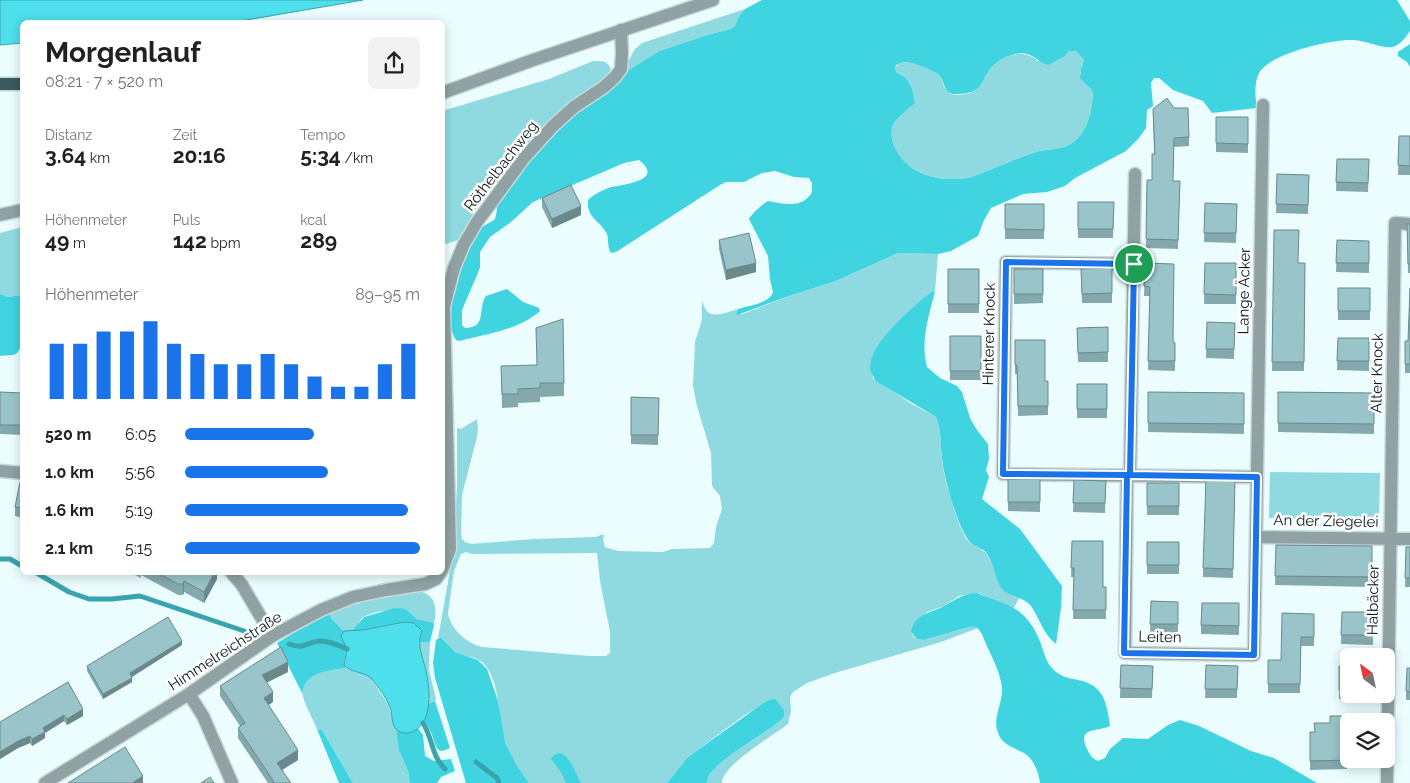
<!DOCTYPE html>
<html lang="de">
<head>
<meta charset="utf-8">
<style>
  :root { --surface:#fff; --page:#f2f2f2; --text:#202124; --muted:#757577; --accent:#1a73e8 }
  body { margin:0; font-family:Raleway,sans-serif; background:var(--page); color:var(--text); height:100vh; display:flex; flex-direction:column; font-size:19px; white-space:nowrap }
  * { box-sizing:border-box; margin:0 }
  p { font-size:16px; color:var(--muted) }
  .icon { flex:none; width:28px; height:28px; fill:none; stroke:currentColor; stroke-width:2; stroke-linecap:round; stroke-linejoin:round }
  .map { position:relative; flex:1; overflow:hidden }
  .panel { position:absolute; left:20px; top:20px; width:425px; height:555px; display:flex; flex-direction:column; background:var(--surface); border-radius:8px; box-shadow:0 2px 12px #0003 }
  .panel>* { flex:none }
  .needle { width:32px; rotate:327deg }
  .tools { position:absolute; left:1340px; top:648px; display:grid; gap:10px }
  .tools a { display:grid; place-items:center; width:55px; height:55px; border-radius:8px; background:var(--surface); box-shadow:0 2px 12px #0003; font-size:25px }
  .pin { position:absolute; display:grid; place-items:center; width:42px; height:42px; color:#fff; margin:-21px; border:2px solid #fff; border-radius:50%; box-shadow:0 1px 5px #0007 }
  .round { display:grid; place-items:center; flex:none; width:52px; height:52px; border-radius:8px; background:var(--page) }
  .overview { display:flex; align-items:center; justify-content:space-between; height:85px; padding:0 25px }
  h1 { font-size:28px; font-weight:700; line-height:38px }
  .stats { display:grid; grid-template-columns:repeat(3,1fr); gap:8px; height:85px; padding:5px 25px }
  .stats div { display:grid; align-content:center }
  .stats b { font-size:21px; font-weight:700 }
  .stats small { font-size:14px; font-weight:400 }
  .stats p { font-size:14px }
  .chart { height:140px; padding:10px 25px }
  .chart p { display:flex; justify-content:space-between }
  .chart svg { width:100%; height:90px; margin-top:5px; stroke:var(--accent); stroke-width:6 }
  ul { padding:0 25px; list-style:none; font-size:16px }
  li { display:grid; grid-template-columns:80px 60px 1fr; align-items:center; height:38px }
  li i { height:12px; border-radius:6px; background:var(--accent) }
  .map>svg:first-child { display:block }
  .green { fill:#8fdae1; fill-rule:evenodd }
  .forest { fill:#40d4e1; fill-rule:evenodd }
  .water { fill:#4edfec; stroke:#39a4ad }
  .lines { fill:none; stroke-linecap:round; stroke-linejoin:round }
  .stream { stroke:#39a4ad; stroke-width:5 }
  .minor-casing { stroke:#c7d9da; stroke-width:15 }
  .tertiary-casing { stroke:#c7d9da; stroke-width:15 }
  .primary-casing { stroke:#c7d9da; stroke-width:15 }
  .minor { stroke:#90a2a4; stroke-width:12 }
  .tertiary { stroke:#90a2a4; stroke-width:12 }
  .primary { stroke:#3a5b5f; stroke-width:12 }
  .wall { fill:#84a9ad }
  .shaded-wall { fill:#6b898d }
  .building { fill:#99c4c9; stroke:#6b898d }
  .route-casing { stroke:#fff; stroke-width:10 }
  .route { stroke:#1a73e8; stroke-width:6 }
  .labels { text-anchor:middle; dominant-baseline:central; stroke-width:5; stroke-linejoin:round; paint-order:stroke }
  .street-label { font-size:15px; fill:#08191a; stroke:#fff }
</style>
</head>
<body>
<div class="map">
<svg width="1410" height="783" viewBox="0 0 1410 783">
  <rect width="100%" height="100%" fill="#ebfdfe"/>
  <path class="green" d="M745,9L739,16L735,26L731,29L707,35L659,51L622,75L634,50L642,43Z
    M1069,51H1076L1084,60L1080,74C1083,82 1090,85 1093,93C1092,113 1086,140 1064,147C1054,150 1043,149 1033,153C1013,160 992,169 972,177C943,183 910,177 895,148C892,141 890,133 893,125C897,117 908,110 915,103C913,90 911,78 897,73L895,69L897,65C900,63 903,62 908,62C912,62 937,72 939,75C943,80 943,88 948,92C952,96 962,95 967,94C982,90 984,76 993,66C1004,54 1025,49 1038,61Z
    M593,61C602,61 607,60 611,69L604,80L551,120L540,130L516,157L495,186L485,194L458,240L443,245L442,111L549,79Z
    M22,227V295L8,297L0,294V233Z
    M898,253L938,254L935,291L931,292C918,303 876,338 873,355C871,362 873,371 873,378L912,404L936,417C941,427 940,436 941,447C942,462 944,478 949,492C952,503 961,534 969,542C976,548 984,548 989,558C999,576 996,592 1019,598L1014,608L978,593L959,596L944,606L927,612L911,632C914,639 917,639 924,640L969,627L974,626L978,628L941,642L835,673L807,683L793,692L790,697L791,711L788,724C774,735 721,766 722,783H707C705,764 771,732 784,717L769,700L742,717L688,757L667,783H529C520,771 510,758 505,743C497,718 502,687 485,665C478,656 466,657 457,653C449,649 447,641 441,637L438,638L453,554L457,487V428L461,429L477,419L478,428L477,437L462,495L461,533L462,539L465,542L471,544L534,539L595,537L604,534L603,540L605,547L618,551L663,552L672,549L710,548L714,543L716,527L722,509L720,496L712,486L711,453L697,406L693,386L695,342L702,320V300C703,304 705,309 707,311C713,319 731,311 738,309L736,313L737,314H743L789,296L836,281ZM466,552L472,554L597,553L600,581L610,632V653L606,656H589L482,647C468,644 450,629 448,613L454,571L461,554Z
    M1270,472L1380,473L1379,520L1269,518Z
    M417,591C437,594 437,609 434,625C431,622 390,611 384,611C379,611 370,614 365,616C355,622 360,632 344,631L332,619L328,612L359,601Z
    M425,641L430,642L429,670L436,699L435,701L428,704V680L419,647V642Z
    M346,668L367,675L371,678L388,704L396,728L400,754L408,771L410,783H353L322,730L317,729C313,719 303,702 302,692C300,672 333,670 346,668Z"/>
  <path class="forest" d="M762,0H1397L1410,21V31C1406,37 1400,45 1393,47C1383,49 1365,40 1352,40C1331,39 1269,54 1259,73C1254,83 1255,97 1257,108L1212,113L1203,101L1173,90L1159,78H1154L1151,83L1153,106L1147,110L1146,128L1139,138L1126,151L1075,178L1065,186L1047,192L1023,194L991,208L984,220L978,236L951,251L938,254L898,253L836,281L789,296L737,315L736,313L738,309C749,305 769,304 773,292L770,279L768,256L751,223L749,219C751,214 764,203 768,201C783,204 803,209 812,192V183L809,178L794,177L775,171L762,173L744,182H726L720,185L616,252L611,253C607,247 609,240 607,234C601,221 586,218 588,200C593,195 601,191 608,188C618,185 667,182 639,160L624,163L533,202L511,222L490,237L480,252V267L477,275L462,310V325L465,328C488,328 477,308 486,296L507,289L523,302L539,308L540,311C519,330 486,334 459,341L456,340C443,323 458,268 467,250C470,243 475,236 479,230C483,225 490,223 495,219L497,210L495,186C512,162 530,140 551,120L659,51L707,35L731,29L735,26L739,16L745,9ZM1069,51H1076L1084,60L1081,69L1080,78L1091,89L1093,93C1092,113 1086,140 1064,147C1054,150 1043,149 1033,153C1013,160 992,169 972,177C943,183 910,177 895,148C892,141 890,133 893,125C897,117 908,110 915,103C913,90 911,78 897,73L895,69L896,65C900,63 903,62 907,62C912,62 937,72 939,75C947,85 942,95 959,94C984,93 980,81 992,67C1000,58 1016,51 1027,54C1035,56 1040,63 1048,65L1065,56Z
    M1410,44V67L1407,62L1398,56V52Z
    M935,291C929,316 920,341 927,367L940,378L957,386L962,392L970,418L977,430L988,444L989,459L986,470L989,477L982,499L1020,529L1062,586L1061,608L1056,644C1043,634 1040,619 1031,606C1023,596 1010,598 1002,589C996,582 994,564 987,554C983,547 974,548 969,541C961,531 951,501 948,488C944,475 942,461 941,447C940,436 941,428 936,417L876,381L870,370C870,365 871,359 873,354C880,335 915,305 931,292Z
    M0,294L8,297L22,295C23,307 26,347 16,354C12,356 5,355 0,356Z
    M977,593C1008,605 1025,607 1039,639C1043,648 1045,660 1051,667C1058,676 1068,678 1078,680C1104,685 1107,703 1110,726C1099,732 1076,726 1087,749C1090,755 1092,758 1098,761L1105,758L1110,749L1123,738L1148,739L1168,725L1180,720L1199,726L1251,751L1274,758L1317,783H1040C1039,773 1034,759 1024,753C1015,748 1002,745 998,733C992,718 1003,703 1002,688C1000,669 988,651 982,634C978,628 976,625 969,627L924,640L917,639L911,632C914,614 931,613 944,606C957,599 962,594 977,593Z
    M395,608L405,609L417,619L433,623L434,625L430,642H419V637L404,622L351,632L364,617Z
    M328,612L332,619L344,631L342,634C342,640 346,645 346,651C346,658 342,661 346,668C329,671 305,671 302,693L277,643Z
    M441,637L455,652L478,660L487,669L498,701L505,743L517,766L529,783H466L435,678L433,663L436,640Z
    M775,699L784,710V717C771,732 705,764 707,783H667L688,757L762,704L769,700Z
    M435,701L450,748C435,756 436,745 432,735C430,730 427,725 424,720L428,704Z
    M396,728C403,734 411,734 418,728L423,735L425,756L434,761L451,759L455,771L441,777L437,783H410L408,771L399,751Z
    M317,729L322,730L353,783H339Z
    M559,753C570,755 576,774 581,783H566L561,772L551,759L554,755Z"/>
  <path class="water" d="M0,0H363L235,22H22V43L0,45Z
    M404,622L414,623L422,631C416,645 423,657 426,671C430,689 433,721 414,731C408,734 400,734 396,729C392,724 392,716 391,710C388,700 378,686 371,678C363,671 351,673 344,665L347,649L341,636L344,631L363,630Z"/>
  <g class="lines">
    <path class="stream" d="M0,559H10L22,566
      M35,572L69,592L89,599H112L140,596L253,634
      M289,644C306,650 305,642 320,641C330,641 338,645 347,649
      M423,723C433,739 431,755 445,769
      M476,762L497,778L499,783"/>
    <g class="minor-casing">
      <path id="minor" d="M1263,105L1256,537L1410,539
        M1134,264L1006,262L1003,474L1257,477
        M0,471L22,473
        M1127,475L1125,653L1254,655L1256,537
        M1130,475L1135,174
        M442,570L450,549L444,306L454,268L464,244L477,222L524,158L553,126L574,107L604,87L615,77L621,69L622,53L621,30
        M231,572L242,585L272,636
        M189,694L203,716L232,783
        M45,783L189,694L272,636L321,610L353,597L386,590L425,584L436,579L441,572
        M1387,783L1395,223L1410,224"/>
    </g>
    <g class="tertiary-casing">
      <path id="tertiary" d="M442,93L533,60L713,0
        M0,215L22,210"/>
    </g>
    <g class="primary-casing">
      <path id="primary" d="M0,84H22"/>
    </g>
    <use href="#minor" class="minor"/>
    <use href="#tertiary" class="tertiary"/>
    <use href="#primary" class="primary"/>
  </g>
  <path class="wall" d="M1153,109L1189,137V146L1174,147L1173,181H1180L1178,249L1146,248L1147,180H1152L1154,154Z
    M1216,117H1248V153L1216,152Z
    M1399,136H1410V175H1398Z
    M1337,159H1369L1368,192L1336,191Z
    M1277,174L1309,175L1308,214L1276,213Z
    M542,198L581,215L552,228L542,207Z
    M1078,202H1114L1113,238H1078Z
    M1205,203L1237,204L1236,243L1204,242Z
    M1005,204H1044V239H1005Z
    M1407,224H1410V273H1408Z
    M1274,230L1298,263H1305L1304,371H1272Z
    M719,240L756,272L726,280L719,249Z
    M1337,240L1369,241V273L1336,272Z
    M1145,263L1173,342L1175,343V371L1148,370L1150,296H1144Z
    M1205,263H1236V304H1204Z
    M1112,268V303H1082L1081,269Z
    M948,269H979V313H948Z
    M1014,269H1043V303L1014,304Z
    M1338,288H1370V320H1338Z
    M1410,288V373H1405V341H1408Z
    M1207,322L1235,323L1234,359L1206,358Z
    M1108,327V362H1078L1077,328Z
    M950,336H981V380H950Z
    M1338,338H1369V371L1337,370Z
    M1015,340L1045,381H1048V415L1018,416L1017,374H1015Z
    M501,366L564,383V396L540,397V402L518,403V407L502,408Z
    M1077,384H1107V418H1077Z
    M0,392L22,393V435L0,434Z
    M1148,392L1244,393V434L1148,432Z
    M1278,392L1374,393V434L1278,432Z
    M631,397L659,398L658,445L631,444Z
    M1008,479H1040V512L1008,511Z
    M1235,479L1233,578L1203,577V568Z
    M1074,480L1106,481L1105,513L1073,512Z
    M22,483V518L15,516V507Z
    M1147,483H1179V515H1147Z
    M1072,541L1103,587H1106V619H1073L1074,577H1071Z
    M1147,542H1179V574H1147Z
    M1276,545L1372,546V587L1275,585Z
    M1406,547H1410V587H1405Z
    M129,572H217V579L204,603L184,592L183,595H178L141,575V578Z
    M1151,601L1178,602V634L1150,633Z
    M1239,603V635L1201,634V625Z
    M1342,612H1374L1373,645L1341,644Z
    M1314,614V646H1301L1300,693H1268V660H1281Z
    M182,645L132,677V682L103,699L87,671V666Z
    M1121,665L1153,666L1152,698H1120Z
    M1206,665L1238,666L1237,698H1205Z
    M1339,666L1349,667V694H1371V699H1339Z
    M1410,668V700H1406V691Z
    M288,672L267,682L273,702L268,705L298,760L282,770L291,783H268L238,738V728L240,726L220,696V686Z
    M68,682L83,716L67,725L64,721L45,733V738L32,746L30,743L18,748L0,759V722Z
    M1349,721V740H1347V769L1310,770V732H1314Z"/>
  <path class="shaded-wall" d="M581,206V215L552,228V219Z
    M756,263V272L726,280V270Z
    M215,572H217V579L204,603V592Z
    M184,581V592L183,595V584Z
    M182,641V645L130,678V673Z
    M288,662V672L262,685V675Z
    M132,678V682L103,699V694Z
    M273,692V702L264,708V698Z
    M83,709V716L67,725V719Z
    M64,715V721L45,733V738L32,746V739L43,728Z
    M30,736V743L18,748L0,759V752L18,741Z
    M298,750V760L277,773V763Z
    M143,776V783H132Z"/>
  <path class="building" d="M1167,98L1174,108H1188L1189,137L1174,138L1173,181H1180L1178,240L1146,239L1147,180H1152V154H1155L1153,109Z
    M1216,117H1248V144L1216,143Z
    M1399,136H1410V166L1398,165Z
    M1337,159H1369L1368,183L1336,182Z
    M1277,174L1309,175L1308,205L1276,204Z
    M571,185L581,206L552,219L542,198Z
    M1078,202H1114L1113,229H1078Z
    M1205,203L1237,204L1236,233H1204Z
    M1005,204H1044V230L1005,229Z
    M1407,224H1410V264H1408Z
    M1274,230H1299L1298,263H1305L1304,362H1272Z
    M749,233L756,263L726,270L719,240Z
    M1337,240L1369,241V263H1336Z
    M1145,263L1174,264L1173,342L1175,343V361H1148L1150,287L1144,286Z
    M1205,263H1236V295L1204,294Z
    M1112,268V293L1082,294L1081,269Z
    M948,269H979V304H948Z
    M1014,269H1043V294H1014Z
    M1338,288H1370V311H1338Z
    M1410,288V364H1405V341H1408Z
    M563,319L564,383H540V388L518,389V394H502L501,366L537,365L536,328Z
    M1207,322L1235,323L1234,349H1206Z
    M1108,327V352L1078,353L1077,328Z
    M950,336H981V371H950Z
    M1338,338H1369V361H1337Z
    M1015,340H1045V381H1048V406H1018L1017,365H1015Z
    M1077,384H1107V409H1077Z
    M0,392L22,393V425H0Z
    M1148,392L1244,393V424L1148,423Z
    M1278,392L1374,393V424L1278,423Z
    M631,397L659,398L658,435H631Z
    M1206,478L1235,479L1233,569L1203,568Z
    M1008,479H1040V502H1008Z
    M1074,480L1106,481L1105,503H1073Z
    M20,482L22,483V508L15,507Z
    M1147,483H1179V506H1147Z
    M1072,541H1103V587H1106V610H1073L1074,568H1071Z
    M1147,542H1179V565H1147Z
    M1276,545L1372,546V577L1275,576Z
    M1406,547H1410V578H1405Z
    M156,572H215L204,592L184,581L183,584H178Z
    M1151,601L1178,602V624H1150Z
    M1202,603H1239V626L1201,625Z
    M1342,612H1374L1373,635H1341Z
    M1282,613L1314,614V637H1301L1300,684H1268V660H1281Z
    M168,617L182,641L130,673L132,678L103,694L87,666Z
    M281,647L288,662L262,675L273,692L264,698L298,750L277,763L291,783H273L274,782L238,728L245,723L220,686Z
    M1121,665L1153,666L1152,689L1120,688Z
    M1206,665L1238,666L1237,689H1205Z
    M1339,666L1349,667V690H1339Z
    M1407,668H1410V692L1406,691Z
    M68,682L83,709L67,719L64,715L43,728L45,732L32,739L30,736L18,741L0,752V722Z
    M1330,716H1350V721H1349V731H1347V760L1310,761V732H1315L1314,723H1330Z
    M125,747L143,776L132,783H68Z
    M210,777L214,783H201Z"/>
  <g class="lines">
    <g class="route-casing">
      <path id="route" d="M1006,262L1134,264L1130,475L1257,477L1254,655L1124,653L1127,475L1003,474Z"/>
    </g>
    <use href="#route" class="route"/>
  </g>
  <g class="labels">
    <g class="street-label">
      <text transform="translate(501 166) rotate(-52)">Röthelbachweg</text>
      <text transform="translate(1244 291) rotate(-89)">Lange Äcker</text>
      <text transform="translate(989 334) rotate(-89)">Hinterer Knock</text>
      <text transform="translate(1377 373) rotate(-89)">Alter Knock</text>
      <text transform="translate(1326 521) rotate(1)">An der Ziegelei</text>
      <text transform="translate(1373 600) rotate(-89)">Halbäcker</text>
      <text transform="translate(1160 637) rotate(1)">Leiten</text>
      <text transform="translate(225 651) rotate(-33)">Himmelreichstraße</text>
    </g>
  </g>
</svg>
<div class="tools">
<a><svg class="needle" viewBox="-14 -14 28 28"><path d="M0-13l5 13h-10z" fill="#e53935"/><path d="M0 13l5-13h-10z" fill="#757577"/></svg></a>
<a><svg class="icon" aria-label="layers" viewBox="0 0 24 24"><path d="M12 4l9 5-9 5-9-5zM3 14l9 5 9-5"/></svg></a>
</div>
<div class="pin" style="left:1134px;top:264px;background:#1e9e55"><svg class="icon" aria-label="arrive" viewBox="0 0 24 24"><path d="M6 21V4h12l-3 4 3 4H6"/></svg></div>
<section class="panel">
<div class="overview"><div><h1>Morgenlauf</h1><p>08:21 · 7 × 520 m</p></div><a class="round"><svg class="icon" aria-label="share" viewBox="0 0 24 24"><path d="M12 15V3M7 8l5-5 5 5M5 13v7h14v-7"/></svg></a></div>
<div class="stats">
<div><p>Distanz</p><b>3.64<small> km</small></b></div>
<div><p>Zeit</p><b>20:16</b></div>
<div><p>Tempo</p><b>5:34<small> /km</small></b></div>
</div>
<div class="stats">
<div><p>Höhenmeter</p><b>49<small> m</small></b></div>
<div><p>Puls</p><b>142<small> bpm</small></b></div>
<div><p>kcal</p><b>289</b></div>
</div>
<div class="chart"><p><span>Höhenmeter</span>89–95 m</p>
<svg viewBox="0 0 160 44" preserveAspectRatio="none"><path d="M5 44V17M15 44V17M25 44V11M35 44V11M45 44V6M55 44V17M65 44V22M75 44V27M85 44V27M95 44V22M105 44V27M115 44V33M125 44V38M135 44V38M145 44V27M155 44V17"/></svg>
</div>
<ul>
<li><b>520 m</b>6:05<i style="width:55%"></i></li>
<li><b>1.0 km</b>5:56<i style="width:61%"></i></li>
<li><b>1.6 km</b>5:19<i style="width:95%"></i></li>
<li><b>2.1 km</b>5:15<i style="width:100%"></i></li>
</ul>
</section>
</div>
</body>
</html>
